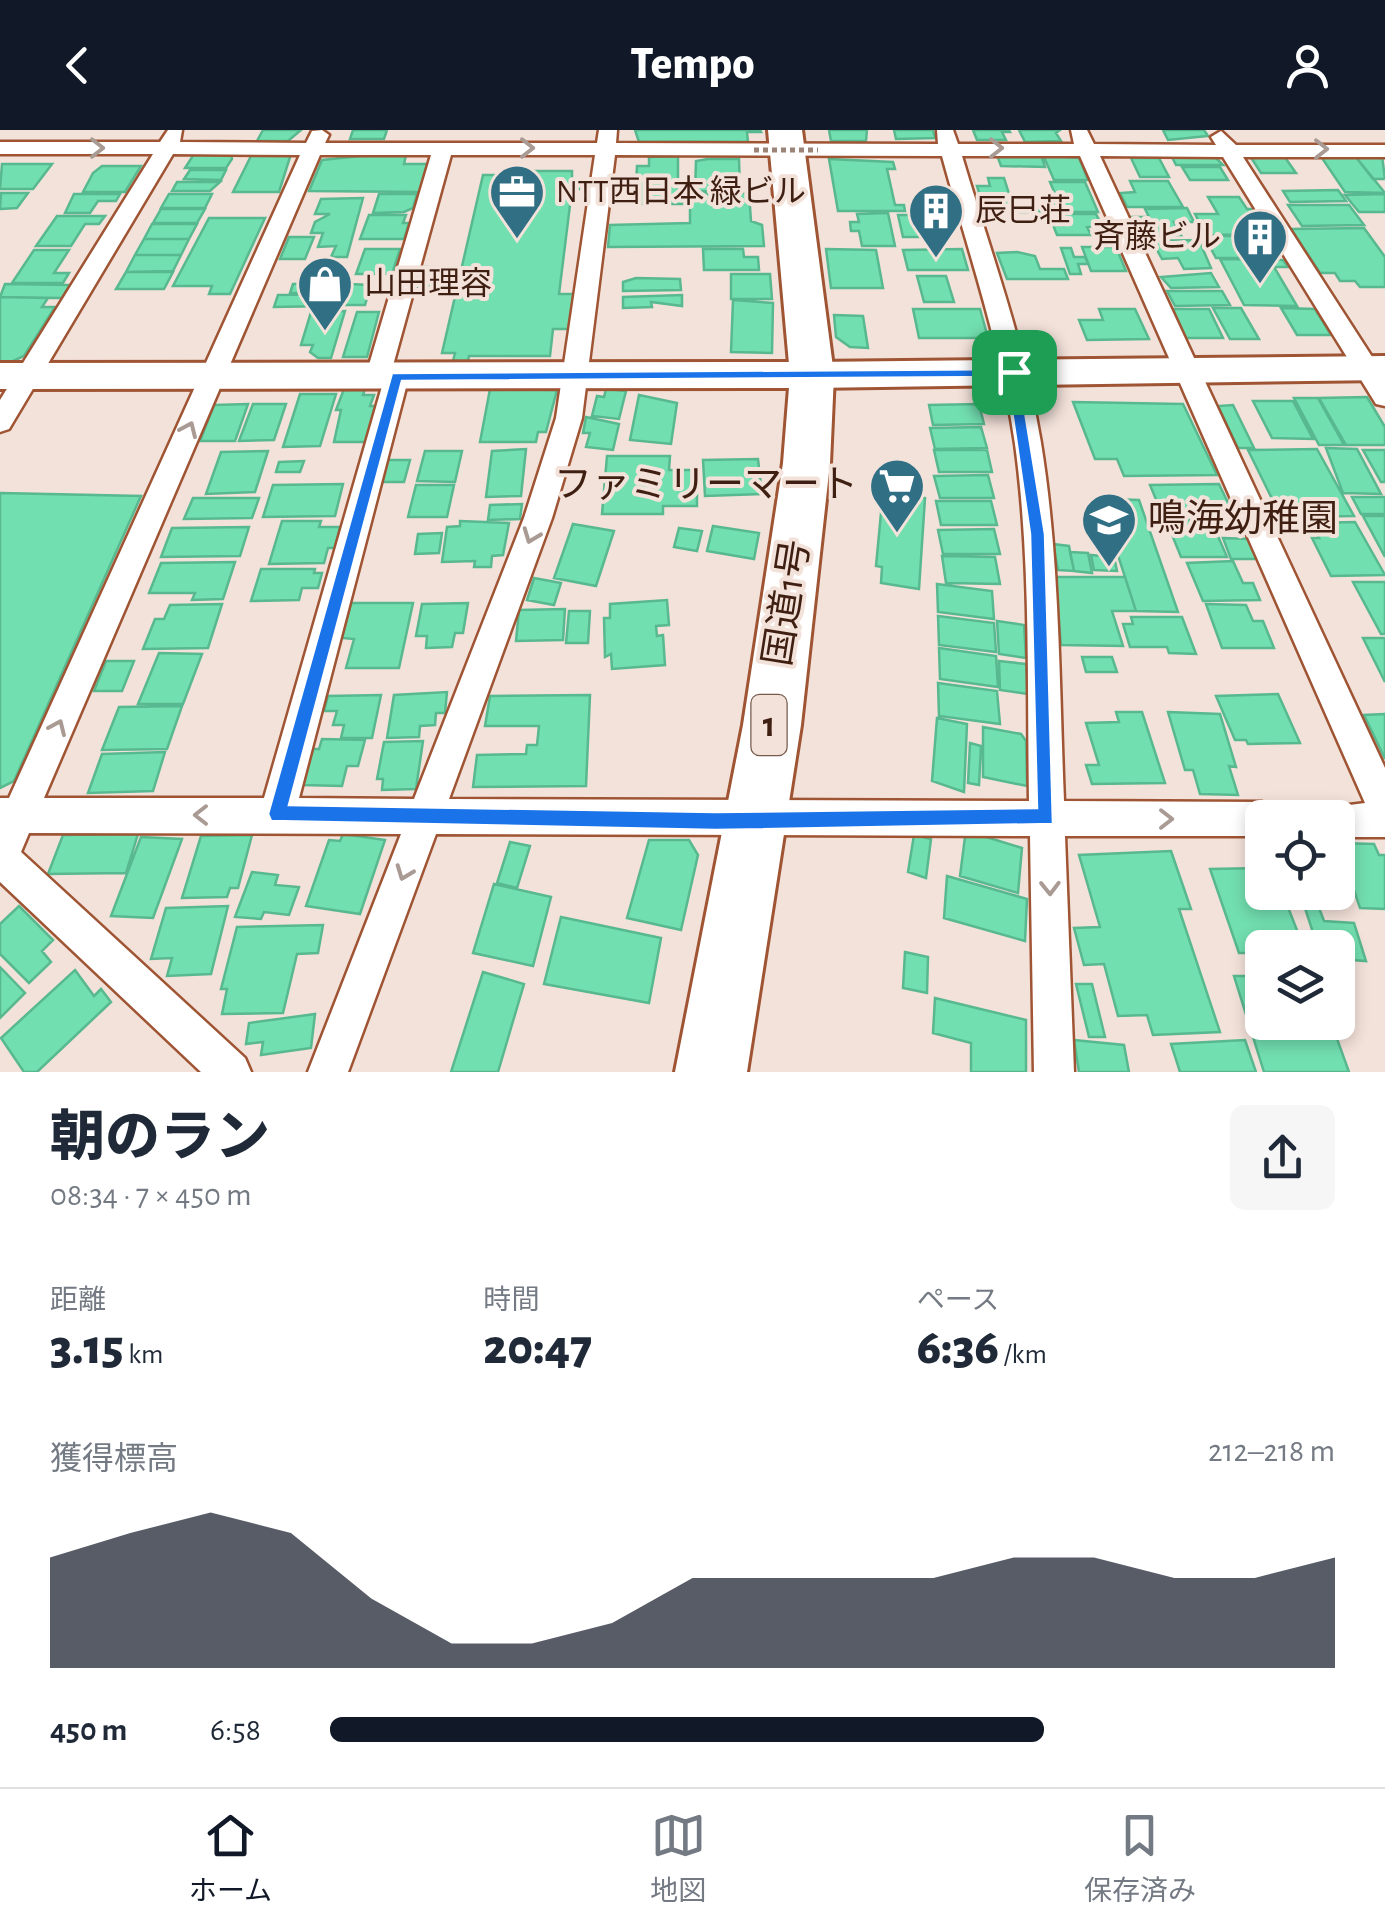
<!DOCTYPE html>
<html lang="ja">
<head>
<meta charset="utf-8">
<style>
  :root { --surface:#fff; --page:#f6f6f7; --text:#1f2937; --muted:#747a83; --line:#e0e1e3; --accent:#111827 }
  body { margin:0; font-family:"Alegreya Sans","Noto Sans JP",sans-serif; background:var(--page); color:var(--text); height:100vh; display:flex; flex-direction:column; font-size:38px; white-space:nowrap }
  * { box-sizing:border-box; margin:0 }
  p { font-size:32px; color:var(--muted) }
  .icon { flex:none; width:55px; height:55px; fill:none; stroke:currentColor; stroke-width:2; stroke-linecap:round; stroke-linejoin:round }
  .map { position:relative; height:942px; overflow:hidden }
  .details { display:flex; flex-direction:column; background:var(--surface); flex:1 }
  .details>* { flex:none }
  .tools { position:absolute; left:1245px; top:670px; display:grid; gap:20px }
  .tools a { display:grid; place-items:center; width:110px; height:110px; border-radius:15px; background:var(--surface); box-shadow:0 5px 15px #0003; font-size:50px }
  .pin { position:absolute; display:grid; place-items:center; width:85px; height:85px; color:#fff; margin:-42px; border-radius:20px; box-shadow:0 5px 15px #0006 }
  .round { display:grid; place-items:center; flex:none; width:105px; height:105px; border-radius:15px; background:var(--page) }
  .headline { display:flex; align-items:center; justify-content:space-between; height:170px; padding:0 50px }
  h1 { font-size:55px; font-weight:800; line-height:75px }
  .stats { display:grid; grid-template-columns:repeat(3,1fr); gap:15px; height:170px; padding:10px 50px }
  .stats div { display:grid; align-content:center }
  .stats b { font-size:50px; font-weight:800 }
  .stats small { font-size:28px; font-weight:400 }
  .stats p { font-size:28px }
  .chart { height:280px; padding:20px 50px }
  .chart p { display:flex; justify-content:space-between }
  .chart svg { width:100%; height:180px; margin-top:10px; fill:var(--accent); opacity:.7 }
  ul { padding:0 50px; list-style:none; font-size:32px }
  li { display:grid; grid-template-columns:160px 120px 1fr; align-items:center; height:75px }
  li i { height:25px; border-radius:12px; background:var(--accent) }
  header { display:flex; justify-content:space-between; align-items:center; height:130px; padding:0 50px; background:var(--accent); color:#fff; font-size:45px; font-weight:800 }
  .tab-bar { display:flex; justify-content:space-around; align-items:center; height:140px; border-top:2px solid var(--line); background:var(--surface); font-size:28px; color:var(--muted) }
  .tab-bar a { display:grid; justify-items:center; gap:5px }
  .tab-bar .active { color:var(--accent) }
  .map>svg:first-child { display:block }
  .building { fill:#72dfb0; stroke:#58b88f; stroke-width:2.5 }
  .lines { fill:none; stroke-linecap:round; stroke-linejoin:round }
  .street-casing { stroke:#9f5433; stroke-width:5 }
  .secondary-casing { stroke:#9f5433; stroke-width:6 }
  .highway-casing { stroke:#9f5433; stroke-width:6 }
  .street { fill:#fff; fill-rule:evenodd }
  .secondary { fill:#fff; fill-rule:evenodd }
  .highway { fill:#fff; fill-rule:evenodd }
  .path-bridge { stroke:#9c8479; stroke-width:5; stroke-dasharray:5 4; stroke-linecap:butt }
  .oneway { stroke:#a99a94 }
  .route { fill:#1a73e8; stroke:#fff; stroke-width:2.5; fill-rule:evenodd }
  .labels { text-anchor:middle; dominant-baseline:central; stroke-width:8; stroke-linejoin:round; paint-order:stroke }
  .far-poi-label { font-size:32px; fill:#3f1f11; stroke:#f3e2da; text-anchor:start }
  .shield { fill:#f3e2da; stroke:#755a4d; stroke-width:2.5 }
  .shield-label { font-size:35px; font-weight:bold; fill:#3f1f11 }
  .poi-label { font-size:38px; fill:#3f1f11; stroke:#f3e2da; text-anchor:end }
  .street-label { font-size:38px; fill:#3f1f11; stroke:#f3e2da }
</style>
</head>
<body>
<header><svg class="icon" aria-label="back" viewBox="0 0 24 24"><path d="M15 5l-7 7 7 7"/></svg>Tempo<svg class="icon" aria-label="person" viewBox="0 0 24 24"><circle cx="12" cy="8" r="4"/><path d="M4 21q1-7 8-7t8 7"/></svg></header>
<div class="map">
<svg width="1385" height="942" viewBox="0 0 1385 942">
  <rect width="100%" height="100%" fill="#f3e2da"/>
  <path class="building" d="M263,0H301L288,11H257Z
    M353,0H387L384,9H350Z
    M635,0H760L761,2H747L748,12H639Z
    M829,0H867L866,11H831Z
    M894,0H933L935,8L896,9Z
    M973,0H1009L1010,2H1002L1006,10H977Z
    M1019,0H1060L1056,3L1061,11L1025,12Z
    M1163,0H1204L1208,6L1168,10Z
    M194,24H231L232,29L226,38H185Z
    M252,24H291L279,62H233Z
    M370,25H406L404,34H428L420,62L309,61L322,30Z
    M997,25H1041L1045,37L1001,36Z
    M1043,25L1079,28L1088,50H1054Z
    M1171,25H1213L1223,35H1176Z
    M1320,25L1355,26L1385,63L1345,62Z
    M678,26V66H683V74H635L637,36H649V27Z
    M1250,26H1284L1296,43H1261Z
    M1355,26H1382L1385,49H1373Z
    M1131,28H1159L1169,47H1140Z
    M708,29H739L740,62L695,61L696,31Z
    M829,29L893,32L895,39H887L895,75H904L905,81H838Z
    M2,34H52L33,59H0Z
    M102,36H141L125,62H83L93,43Z
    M1182,37H1220L1228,50H1190Z
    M190,40H226L221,50L184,49Z
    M530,41H572V54L588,51L587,59H572L559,164H575L571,199H553L550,226H469L468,231H453L455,223H442L483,45H529Z
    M988,48H1004L1015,83L985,82L977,56H990Z
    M1130,51H1168L1183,77H1127L1120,63L1135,62Z
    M177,52H220L210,61H172Z
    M1050,52H1085L1098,82H1020L1016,71H1058Z
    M1338,60L1346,71L1290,72L1283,61Z
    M1,63H28L17,78L0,79Z
    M749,63L751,91L762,95L764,116L608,117L610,95L690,93V64Z
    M74,64H120L116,71H98L90,83H65Z
    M169,64H212L205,78H161Z
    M379,64H417L413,78L404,82L373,83Z
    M1385,64V82H1359L1345,65Z
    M1208,67H1239L1247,79H1256L1272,104L1206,105L1195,84H1218Z
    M363,68L347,127H331L336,116L318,117L323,103H311L315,92L330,84H315L321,69Z
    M1288,75H1349L1364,95L1302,96Z
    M1187,78L1194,92H1174L1181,105L1148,106L1132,87H1149L1145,79Z
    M161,79H205L197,93H153Z
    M888,83L895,116H862L859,101H851L850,92H859L857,84Z
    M1058,84H1096L1102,96L1087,97L1091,105H1057L1053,95H1063Z
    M369,85H406L403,93H409L404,109H360Z
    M898,85H952L956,98H925L928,107H903Z
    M57,86H105L99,94H85L71,116H36Z
    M209,88H265L230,164H209L212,156H173Z
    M152,94H197L189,109H144Z
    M1364,98L1385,127V157H1360L1355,151H1340L1335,143H1320L1291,99Z
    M1204,106H1258L1271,128H1216Z
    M289,107H314L305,129H280Z
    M144,109H189L181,125H135Z
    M1199,110L1211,138L1184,139L1178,128L1162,129L1152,111Z
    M1082,117H1116L1126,141H1091Z
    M1061,118H1071L1074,127H1085L1088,134H1078L1081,144H1070Z
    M365,119H400L392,144H356Z
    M703,119H743L744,127H758L759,140H704Z
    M826,119L876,120L883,158H831Z
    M962,119L968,140H908L903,120Z
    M34,120H69L54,143H69L63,153H12Z
    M1017,122L1035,126L1040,139H1064L1068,149H1007L997,123Z
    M135,125H181L173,141L126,142Z
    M1220,129L1283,130L1288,137H1274L1297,176L1244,175Z
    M421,137H434L430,158H416Z
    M126,142H173L164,159H116Z
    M1211,143L1219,157L1171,158L1161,147Z
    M731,144H770L772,169H731Z
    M917,146H946L954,172H924Z
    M636,148L680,149L681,160L623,161V152Z
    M333,153L330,163H290L293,154Z
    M5,154L70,155L62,168L0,167Z
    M349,154L371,155L365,175H341Z
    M1167,161H1222L1230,175L1175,176Z
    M327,164L333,166L330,176L274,177L278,165Z
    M682,165V176L651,172L652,177L623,178V167Z
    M0,167L48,168L42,177H55L24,226L9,233H0Z
    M733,170L773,173L772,223L731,222Z
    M1213,178H1241L1259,209H1230Z
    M1281,178L1315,179L1331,205H1297Z
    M913,179H980L988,208H919Z
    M1099,179H1135L1149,209L1087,210L1079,190H1103Z
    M1173,179H1209L1223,208H1186Z
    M345,181L331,228H318L310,222L313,215H301L311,182Z
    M357,182H379L367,227H343Z
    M834,185L863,186L868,218L850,217L836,207Z
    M344,259H365L363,265H374L370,276H376V285L367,312H334L341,280H336Z
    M490,259L557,260L546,302H538L536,312H480Z
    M606,259L626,261L619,289L592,286L597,266L604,267Z
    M300,264H336L320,316L283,317Z
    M639,265L677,273L671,314L630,310Z
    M1367,267L1385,297V315H1346L1319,268Z
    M1294,268H1318L1344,315H1319Z
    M1253,271H1293L1313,309L1272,308Z
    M1073,272L1183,274L1217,345L1124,346L1117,329H1095Z
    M248,274L235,311H200L214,275Z
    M253,274H286L274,310L239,311Z
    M979,274L984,294L933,295L929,275Z
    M1233,275L1254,318H1238L1218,276Z
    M586,287L619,294L613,320L586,317L590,303H583Z
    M981,297L987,318L935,319L930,298Z
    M1326,318L1357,319L1381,364L1343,363Z
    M526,319L521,366L486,367L492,321Z
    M1317,319L1354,386L1281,387L1248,320Z
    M934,320H987L992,342H939Z
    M1363,320H1385V352H1381Z
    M268,321L255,362L206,364L221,322Z
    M425,321H462L455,352L417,351Z
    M607,326H670L669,340H697V376H663V384H602Z
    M758,329L762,364L705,366L703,330Z
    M388,330H410L404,352H382Z
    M304,331L300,342H276L279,332Z
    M988,345L994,368H940L934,346Z
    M343,354L335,386L263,387L273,355Z
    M1219,354L1233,383L1162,384L1150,355Z
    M416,355H454L447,387H408Z
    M883,362L925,368L919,459L881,453L882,437L876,436Z
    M0,363L141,366L14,651L0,658Z
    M1352,367H1385V384H1361Z
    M193,368H259L252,388L184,389Z
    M1111,369L1139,370L1178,482L1136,481L1102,376H1112Z
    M936,371H991L997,395H941Z
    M522,374L520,389L488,390L490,375Z
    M1363,386H1385V427Z
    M1166,390H1211L1227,427H1181Z
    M282,391H321L319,397H340L335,418H328L324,433L269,434Z
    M460,391L509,393L503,425L492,426L491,437H474L475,431L442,432L447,397L460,396Z
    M1355,392L1385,445L1331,446L1312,408H1319L1311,393Z
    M573,394L614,401L596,456L554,448Z
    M713,396L759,403L754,429L707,421Z
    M249,397L240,426L161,427L172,398Z
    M679,398L702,401L697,421L674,417Z
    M994,399L1000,424H943L938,400Z
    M442,403L439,423L415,424L418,404Z
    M1223,408L1250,409L1259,429H1231Z
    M1053,414L1069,416L1074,441L1058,440Z
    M1070,422L1088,423L1092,443L1074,441Z
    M1091,425L1114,427L1117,441L1094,440Z
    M942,426L995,427L1000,454L946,453Z
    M1233,431L1243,453H1253L1260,470L1203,471L1187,433Z
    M235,432L223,469L192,470L195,463H149L161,433Z
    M261,439H315L314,443H322L318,458H302L299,470L251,471Z
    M1055,447H1125L1136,481H1112L1123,516L1061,515Z
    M534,448L561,453L554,475L527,470Z
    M1353,452H1385V504H1381Z
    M937,454L992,461L994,489L938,482Z
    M667,470L669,495L656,496L657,506L663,505L665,535L612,539L611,524L605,527L604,488H610V474Z
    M351,473H413L399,538H346L354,509L342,508Z
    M468,473L463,503H455L452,517L426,518L427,506H416L422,474Z
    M222,474L208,518L143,519L155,489H164L170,475Z
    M1206,474L1246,475L1253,491H1263L1274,518H1222Z
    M565,479L563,510L516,511L519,480Z
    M569,481H590L588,513H566Z
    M938,486L994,493L996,522L939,515Z
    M1131,487H1182L1196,524L1169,523L1167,517H1130L1123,494H1133Z
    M997,491L1024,495L1026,528L999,524Z
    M1363,508H1385V552Z
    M939,518L996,526L998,557L940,549Z
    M159,523L202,524L183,574H138Z
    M1082,527H1112L1117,542H1086Z
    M106,531H134L122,561H94Z
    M999,531L1026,534L1028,564L1000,560Z
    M938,553L997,561L1000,594L939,586Z
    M447,562L445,583H436L435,595L420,596L419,607L387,608L394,565Z
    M1278,564L1300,613L1248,614L1246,610H1235L1216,566Z
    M381,565L372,608H341L344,595H333L337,581H324L328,566Z
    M590,565L586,656L473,657L477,625L526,624L527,615H537L539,596H485L490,566Z
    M182,576L167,619L102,620L119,577Z
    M1116,582H1142L1165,653L1092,654L1086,635H1099L1086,593L1119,592Z
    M1168,582L1220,584L1236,637L1229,636L1238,665L1200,664L1193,640H1185Z
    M1385,584V629L1364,585Z
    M937,588L967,594L964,662L932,651Z
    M983,597L1021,604L1026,611L1027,656L983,647Z
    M322,609L365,610L358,636H347L342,656L302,655L313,619H319Z
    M423,611L416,659L382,660L383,649H377L384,612Z
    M970,613L981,616L979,655L968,653Z
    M165,622L153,661L88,663L102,624Z
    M138,704L126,743L48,744L63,705Z
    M343,704L385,710L360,784L306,776L329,710L340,711Z
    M252,705L238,758H230L227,767L182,768L201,706Z
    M914,705L931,709L926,748L908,742Z
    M983,706L1022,718L1018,763L960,746L965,707Z
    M141,707L182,709L153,788L111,786Z
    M649,710H689L698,725L681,800L627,788Z
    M510,712L530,716L517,758L497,753Z
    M1338,713L1374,714L1379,725H1385V779L1360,778Z
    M1171,721L1191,779H1179L1220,902L1153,905L1147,885L1118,886L1104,834L1084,835L1074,798L1100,797L1079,725Z
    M1262,738V762H1282L1304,818H1262V823H1239L1210,739Z
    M252,742L278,745L275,755L299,757L289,785L264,782L261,789L235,787Z
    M947,746L1027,769L1025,811L944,788Z
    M494,754L551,767L533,836L473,823Z
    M1304,775H1318L1324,791L1354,793L1366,831L1338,829V818H1318Z
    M19,776L53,810L42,821L51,832L29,853L0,824V794Z
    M228,776L211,844L167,846L172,828L151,829L166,778Z
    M561,787L661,808L649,873L544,854Z
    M323,795L318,823L297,824L283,883L222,884L227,859H221L237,797Z
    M905,822L928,827L927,863L903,858Z
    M0,837L25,863L0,888Z
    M75,840L94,866L101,859L111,872L37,942H24L1,908Z
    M483,842L524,854L498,942H451Z
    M1234,846H1262V892H1331L1349,942H1264Z
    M1076,854H1092L1105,907H1089Z
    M935,868L1026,890V942H971V913L933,903Z
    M315,884L311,918L261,925L263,912L246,914L249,893Z
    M1074,910L1124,915L1129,942H1079Z
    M1245,910L1256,942H1180L1171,914Z"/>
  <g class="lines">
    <g class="street-casing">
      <path id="street" d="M168,0H182L180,12L306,13L312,1L322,0L329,5L325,13H597L599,0H617L616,13L938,14L937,0H953L958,14H1074L1071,0H1087L1094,14L1216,15L1211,7L1221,1L1236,15H1385V27H1243L1385,247V276L1376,274L1223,27L1100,26L1385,638V707H1338V688H1322L1326,678L1365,673L1080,26H962C990,120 1025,215 1041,313C1060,430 1059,552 1064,671L1262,672L1274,677L1279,688H1262V706H1065L1074,942H1034L1030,706L436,704L348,942H308L401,704L29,703L21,722L245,928L251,942H201L0,752V668H9L300,25L173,24L9,299L0,302V270L153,24H0V12H160ZM320,25H431L366,245L369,251L383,253L264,668H44ZM451,25H595L556,288L524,388L414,669L299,668L409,246L406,240L392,239ZM615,25L942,26C968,121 1001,216 1015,314C1031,431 1027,552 1029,671L449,669L552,388L582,288Z"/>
    </g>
    <g class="secondary-casing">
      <path id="secondary" d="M1385,226V250L812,258L0,259V233L812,232Z"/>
    </g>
    <g class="highway-casing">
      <path id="highway" d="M768,0H802L834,245L830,333L801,595L747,942H675L743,595L783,333L790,245Z"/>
    </g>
    <use href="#street" class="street"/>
    <use href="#secondary" class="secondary"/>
    <use href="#highway" class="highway"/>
    <path class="path-bridge" d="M754,20H818"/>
  </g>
  <defs><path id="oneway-chevron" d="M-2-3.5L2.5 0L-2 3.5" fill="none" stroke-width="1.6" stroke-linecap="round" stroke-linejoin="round" transform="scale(2.5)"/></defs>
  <g class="oneway">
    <use href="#oneway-chevron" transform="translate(97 18)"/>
    <use href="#oneway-chevron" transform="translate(527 18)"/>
    <use href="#oneway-chevron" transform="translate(996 18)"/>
    <use href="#oneway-chevron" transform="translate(1321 19)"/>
    <use href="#oneway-chevron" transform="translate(189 299) rotate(-66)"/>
    <use href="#oneway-chevron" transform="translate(531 406) rotate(111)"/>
    <use href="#oneway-chevron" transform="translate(58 597) rotate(-66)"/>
    <use href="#oneway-chevron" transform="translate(201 685) rotate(180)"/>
    <use href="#oneway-chevron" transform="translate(1166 689)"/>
    <use href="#oneway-chevron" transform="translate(404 743) rotate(111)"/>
    <use href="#oneway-chevron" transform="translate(1050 758) rotate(89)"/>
  </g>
  <path class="route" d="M1018,239L1045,404L1053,694L715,700L271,691L268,684L392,243ZM1007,247L1030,404L1037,678L715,682L289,675L402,251Z"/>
  <defs>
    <g id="office-pin" transform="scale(2.875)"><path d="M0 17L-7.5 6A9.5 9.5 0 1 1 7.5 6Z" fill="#306f84" stroke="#f3e2da"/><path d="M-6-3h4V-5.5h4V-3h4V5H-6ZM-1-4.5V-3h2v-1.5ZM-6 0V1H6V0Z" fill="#fff"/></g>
    <g id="building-pin" transform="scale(2.875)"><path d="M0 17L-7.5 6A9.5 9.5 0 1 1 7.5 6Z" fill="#306f84" stroke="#f3e2da"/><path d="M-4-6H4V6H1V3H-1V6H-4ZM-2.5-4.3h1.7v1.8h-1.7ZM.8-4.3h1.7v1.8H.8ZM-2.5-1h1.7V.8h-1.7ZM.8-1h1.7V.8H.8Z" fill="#fff"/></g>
    <g id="shop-pin" transform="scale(2.875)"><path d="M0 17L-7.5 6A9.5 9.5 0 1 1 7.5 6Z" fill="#306f84" stroke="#f3e2da"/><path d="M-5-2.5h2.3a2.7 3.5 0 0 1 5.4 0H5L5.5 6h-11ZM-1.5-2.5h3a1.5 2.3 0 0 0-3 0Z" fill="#fff"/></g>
    <g id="supermarket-pin" transform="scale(2.875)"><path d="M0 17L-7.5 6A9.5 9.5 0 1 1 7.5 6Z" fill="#306f84" stroke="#f3e2da"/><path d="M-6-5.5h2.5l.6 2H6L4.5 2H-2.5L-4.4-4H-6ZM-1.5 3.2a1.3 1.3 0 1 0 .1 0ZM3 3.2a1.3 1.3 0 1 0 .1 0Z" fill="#fff"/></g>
    <g id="school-pin" transform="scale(2.875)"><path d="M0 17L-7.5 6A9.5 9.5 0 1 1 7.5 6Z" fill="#306f84" stroke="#f3e2da"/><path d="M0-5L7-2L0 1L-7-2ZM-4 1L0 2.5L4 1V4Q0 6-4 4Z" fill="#fff"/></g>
  </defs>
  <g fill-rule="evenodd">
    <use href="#office-pin" x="517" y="62"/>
    <use href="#building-pin" x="936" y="81"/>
    <use href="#building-pin" x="1260" y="107"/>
    <use href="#shop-pin" x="325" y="154"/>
    <use href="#supermarket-pin" x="897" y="356"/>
    <use href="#school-pin" x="1109" y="390"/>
  </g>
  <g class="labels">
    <g class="far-poi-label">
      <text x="556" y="62">NTT西日本 緑ビル</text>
      <text x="975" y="81">辰巳荘</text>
      <text x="1221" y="107" text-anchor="end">斉藤ビル</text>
      <text x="364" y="154">山田理容</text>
    </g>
    <rect class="shield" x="751.5" y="565" width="35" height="60" rx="8"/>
    <g class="shield-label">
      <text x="769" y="595">1</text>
    </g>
    <g class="poi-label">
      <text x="858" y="356">ファミリーマート</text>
      <text x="1148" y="390" text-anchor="start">鳴海幼稚園</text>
    </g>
    <g class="street-label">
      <text transform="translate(788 473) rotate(-81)">国道1号</text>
    </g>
  </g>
</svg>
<div class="tools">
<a><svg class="icon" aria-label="locate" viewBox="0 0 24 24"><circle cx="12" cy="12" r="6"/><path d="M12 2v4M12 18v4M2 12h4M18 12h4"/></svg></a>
<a><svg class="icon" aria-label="layers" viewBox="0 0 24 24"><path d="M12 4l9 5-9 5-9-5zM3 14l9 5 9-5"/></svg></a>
</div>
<div class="pin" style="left:1014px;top:242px;background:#1e9e55"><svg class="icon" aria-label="arrive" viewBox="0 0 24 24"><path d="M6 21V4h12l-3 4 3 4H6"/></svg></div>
</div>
<section class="details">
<div class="headline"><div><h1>朝のラン</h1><p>08:34 · 7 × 450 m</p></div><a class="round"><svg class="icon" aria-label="share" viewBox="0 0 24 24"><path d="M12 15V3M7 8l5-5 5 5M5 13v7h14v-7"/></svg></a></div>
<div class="stats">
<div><p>距離</p><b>3.15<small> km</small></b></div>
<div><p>時間</p><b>20:47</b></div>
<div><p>ペース</p><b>6:36<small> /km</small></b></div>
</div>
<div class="chart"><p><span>獲得標高</span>212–218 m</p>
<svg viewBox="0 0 160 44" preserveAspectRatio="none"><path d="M0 44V17L10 11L20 6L30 11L40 27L50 38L60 38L70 33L80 22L90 22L100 22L110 22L120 17L130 17L140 22L150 22L160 17V44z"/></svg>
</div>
<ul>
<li><b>450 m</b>6:58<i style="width:71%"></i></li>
</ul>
</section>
<nav class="tab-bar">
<a class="active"><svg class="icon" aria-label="home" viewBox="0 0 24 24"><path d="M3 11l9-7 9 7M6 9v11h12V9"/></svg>ホーム</a>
<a><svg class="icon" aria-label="map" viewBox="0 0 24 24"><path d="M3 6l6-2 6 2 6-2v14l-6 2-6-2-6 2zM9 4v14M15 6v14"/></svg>地図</a>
<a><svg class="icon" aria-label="saved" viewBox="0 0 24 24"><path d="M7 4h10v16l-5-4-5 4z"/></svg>保存済み</a>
</nav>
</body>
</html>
